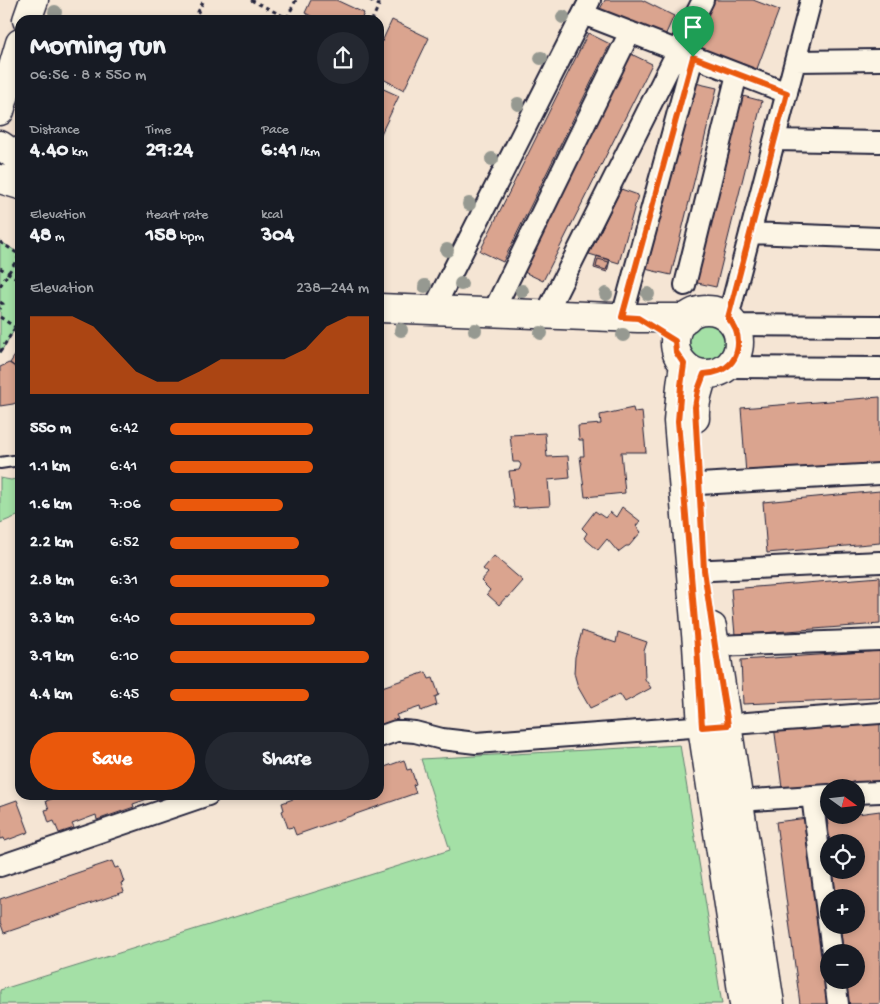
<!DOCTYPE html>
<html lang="en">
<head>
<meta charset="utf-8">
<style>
  :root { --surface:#171b24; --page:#242831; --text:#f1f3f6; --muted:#9ea1a6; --accent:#ea580c }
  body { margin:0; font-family:"Gochi Hand",sans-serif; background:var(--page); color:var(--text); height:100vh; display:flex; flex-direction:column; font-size:19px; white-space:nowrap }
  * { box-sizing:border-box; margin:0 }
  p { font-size:16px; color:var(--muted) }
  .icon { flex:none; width:28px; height:28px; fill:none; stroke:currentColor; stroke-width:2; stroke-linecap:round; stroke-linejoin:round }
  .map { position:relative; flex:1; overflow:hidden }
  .drawer { position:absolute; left:15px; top:15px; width:369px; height:785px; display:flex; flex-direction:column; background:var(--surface); border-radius:15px; box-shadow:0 2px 8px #0003 }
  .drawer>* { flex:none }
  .needle { width:32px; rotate:105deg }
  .buttons { position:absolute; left:820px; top:779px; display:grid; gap:10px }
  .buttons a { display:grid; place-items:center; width:45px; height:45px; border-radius:50%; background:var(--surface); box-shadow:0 2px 8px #0003; font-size:25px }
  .pin { position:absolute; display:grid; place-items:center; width:42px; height:42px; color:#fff; margin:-51px -21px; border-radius:50% 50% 50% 0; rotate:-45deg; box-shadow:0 0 5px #0007 }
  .pin .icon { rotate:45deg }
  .round { display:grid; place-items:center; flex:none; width:52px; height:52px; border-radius:26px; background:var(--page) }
  .head { display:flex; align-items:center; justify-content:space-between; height:85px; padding:0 15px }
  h1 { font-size:28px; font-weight:700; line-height:38px }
  .metrics { display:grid; grid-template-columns:repeat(3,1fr); gap:8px; height:85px; padding:5px 15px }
  .metrics div { display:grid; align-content:center }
  .metrics b { font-size:21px; font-weight:700 }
  .metrics small { font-size:14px; font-weight:400 }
  .metrics p { font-size:14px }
  .chart { height:140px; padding:10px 15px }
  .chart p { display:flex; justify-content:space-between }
  .chart svg { width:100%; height:90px; margin-top:5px; fill:var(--accent); opacity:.7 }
  .action { display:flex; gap:10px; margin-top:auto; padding:10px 15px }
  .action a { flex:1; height:58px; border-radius:30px; background:var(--accent); color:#fff; font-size:20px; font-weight:700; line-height:58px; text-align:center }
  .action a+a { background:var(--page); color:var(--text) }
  ul { padding:0 15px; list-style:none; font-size:16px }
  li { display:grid; grid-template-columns:80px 60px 1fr; align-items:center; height:38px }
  li i { height:12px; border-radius:6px; background:var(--accent) }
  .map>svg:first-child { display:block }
  .green { fill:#a4e0a6; stroke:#638170 }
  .building { fill:#daa48f; stroke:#22223b }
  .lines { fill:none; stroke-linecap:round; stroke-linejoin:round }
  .lane-casing { stroke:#22223b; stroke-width:14 }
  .street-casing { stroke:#22223b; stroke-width:24 }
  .secondary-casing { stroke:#22223b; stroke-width:31 }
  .path { stroke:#22223b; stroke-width:3; stroke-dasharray:4 4; stroke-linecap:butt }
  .lane { stroke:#fcf5e5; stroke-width:10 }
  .street { stroke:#fcf5e5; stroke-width:20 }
  .secondary { stroke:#fcf5e5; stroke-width:28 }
  .tree { fill:#969991 }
  .route-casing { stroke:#fff; stroke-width:10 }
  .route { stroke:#ea580c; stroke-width:6 }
</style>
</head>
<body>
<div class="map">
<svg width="880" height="1004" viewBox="0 0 880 1004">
  <rect width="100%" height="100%" fill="#f5e5d4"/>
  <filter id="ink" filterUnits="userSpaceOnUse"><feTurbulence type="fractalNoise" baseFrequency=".02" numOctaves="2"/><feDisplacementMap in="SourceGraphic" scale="10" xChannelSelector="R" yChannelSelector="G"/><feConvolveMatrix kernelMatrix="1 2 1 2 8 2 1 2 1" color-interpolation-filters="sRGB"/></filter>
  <g filter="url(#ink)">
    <path class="green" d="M0,241L20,254V321L0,353Z
      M685 343a23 23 0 1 1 46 0a23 23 0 1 1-46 0Z
      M0,478L11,480L20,478V515L0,523Z
      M680,745L722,1004H0V990L450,850L421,759Z"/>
    <path class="building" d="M311,0H336L364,13L361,20H319L305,13Z
      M605,0H642L674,16L663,40L600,9Z
      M711,0H753L779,10L755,74L693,50Z
      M392,20L429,38L404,90L379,77V48Z
      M588,33L610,44L503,262L480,251Z
      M631,54L652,64L543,281L522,271Z
      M691,82L717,88L671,275L645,269Z
      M379,87L399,96L379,138Z
      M739,95L762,101L716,287L693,282Z
      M621,189L638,195L619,263L589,254Z
      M597,256L610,260L607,272L594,268Z
      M598,259L609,262L606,270L596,267Z
      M20,348V370L10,363Z
      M9,363L20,370V401L13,404L0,406V367Z
      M880,397V464L746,474L741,408Z
      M633,408L634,412L642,411L646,452H621L625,493L585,497L580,456H584L583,440H579L578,426L601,424L600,415Z
      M545,433L547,457L568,456L570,478L548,480L550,506L514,508L509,471L519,470L521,465L519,462H513L510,435Z
      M880,491V543L767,553L763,502Z
      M622,507L640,521L636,526L641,532L629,546H626L618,552L607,539L598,550L584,538L587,533L582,528L595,511L605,518L610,512L616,517Z
      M494,556L523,581L508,598L506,597L499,605L487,594L490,590L481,581L488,573L483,569Z
      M880,577V624L735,635L731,589Z
      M582,631L616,643L618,632L647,642L644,651L645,679L651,688L625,702L620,694L590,708L578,687L574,673L575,657Z
      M880,651V698L743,704L741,660Z
      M426,672L429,679L433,678L439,695L435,697L437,705L421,711L420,707L396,715L398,719L379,725V688Z
      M880,721V783L782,788L774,726Z
      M404,760L407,770L411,769L416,784L413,785L416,793L296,835L293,827L288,828L282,811L284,810L282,803L304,795H379V769Z
      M62,795H171L157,800L156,796L133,804L134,807L97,820L96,815L72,824L74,828L59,833L54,821L49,823L45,810L49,809L46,801Z
      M17,800L29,832L5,841L4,838L0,839V806Z
      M880,811V1004H849L846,980H856V952H843L840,925H856V898H836L833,870H856V842H830L827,818Z
      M807,818L828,1004H800L776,822Z
      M112,861L115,868L119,867L124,882L121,883L124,892L4,933L0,922V899Z"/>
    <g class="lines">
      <g class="lane-casing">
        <path id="lane" d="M0,463L20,460"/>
      </g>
      <g class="street-casing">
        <path id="street" d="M583,14L787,93
          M795,61L880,60
          M775,140L880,142
          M750,233L880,238
          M685,285L737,74
          M433,310L590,0
          M493,312L630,32
          M546,314L703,0
          M622,317L693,57
          M728,318L811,0
          M734,325L880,326
          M727,367L880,368
          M683,483L699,484L880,474
          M690,571L880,562
          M702,646H715L880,640
          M379,737L396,731H403L415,732L442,739L476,743L880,713
          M856,793L880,792
          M812,796L832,952
          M738,801L829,795
          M0,866L208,795
          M835,980L838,1004"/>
      </g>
      <g class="secondary-casing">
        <path id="secondary" d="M27,20L34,0
          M0,111L20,43
          M0,145L20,159
          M0,179L20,185
          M379,308L638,318H687
          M675 342a32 32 0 1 1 64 0a32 32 0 1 1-64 0Z
          M684,364L681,386L678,421L697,645L702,727L744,1004
          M695,418C694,402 698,389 704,374
          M712,627L770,1004"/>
      </g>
      <path class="path" d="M251,0L291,20
        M370,0L379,5L372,20
        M287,18L296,0
        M194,20L204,0
        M0,242L20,255
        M0,268L20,280
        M0,286L20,255
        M0,302L3,304L0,309
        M0,317L15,327
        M0,352L20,320"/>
      <use href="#lane" class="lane"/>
      <use href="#street" class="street"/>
      <use href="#secondary" class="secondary"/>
    </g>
    <g class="tree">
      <circle cx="55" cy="12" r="7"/>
      <circle cx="563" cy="17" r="7"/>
      <circle cx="541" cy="58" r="7"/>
      <circle cx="518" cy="104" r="7"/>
      <circle cx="492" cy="159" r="7"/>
      <circle cx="469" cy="204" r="7"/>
      <circle cx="447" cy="250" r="7"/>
      <circle cx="461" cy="284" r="7"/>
      <circle cx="425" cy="286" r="7"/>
      <circle cx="522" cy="291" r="7"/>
      <circle cx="606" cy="294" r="7"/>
      <circle cx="648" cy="294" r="7"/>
      <circle cx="401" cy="330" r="7"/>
      <circle cx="475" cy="330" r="7"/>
      <circle cx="541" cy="333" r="7"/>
      <circle cx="623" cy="335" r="7"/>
    </g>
  </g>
  <g class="lines" filter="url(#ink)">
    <g class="route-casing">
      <path id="route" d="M693,57L787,93L728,318C743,334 742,362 719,371C714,373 709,374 704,374L698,390L695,407L704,570L715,646L728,725L702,727L697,646L678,421L681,386L684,364L676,352L675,341L638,318L622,317Z"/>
    </g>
    <use href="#route" class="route"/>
  </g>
</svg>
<div class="buttons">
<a><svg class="needle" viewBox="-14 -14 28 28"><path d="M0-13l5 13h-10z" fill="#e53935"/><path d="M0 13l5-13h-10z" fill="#9ea1a6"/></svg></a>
<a><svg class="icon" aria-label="locate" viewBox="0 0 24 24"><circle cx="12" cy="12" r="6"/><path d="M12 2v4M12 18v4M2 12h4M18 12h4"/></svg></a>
<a>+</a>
<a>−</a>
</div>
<div class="pin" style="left:693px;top:57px;background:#1e9e55"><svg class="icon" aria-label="arrive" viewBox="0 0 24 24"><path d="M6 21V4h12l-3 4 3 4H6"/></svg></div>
<section class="drawer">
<div class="head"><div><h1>Morning run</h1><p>06:56 · 8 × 550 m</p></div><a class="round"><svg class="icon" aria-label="share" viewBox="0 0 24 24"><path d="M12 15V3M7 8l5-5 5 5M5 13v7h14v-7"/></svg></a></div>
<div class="metrics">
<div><p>Distance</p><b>4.40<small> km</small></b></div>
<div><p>Time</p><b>29:24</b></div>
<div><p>Pace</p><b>6:41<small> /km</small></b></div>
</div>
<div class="metrics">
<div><p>Elevation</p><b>48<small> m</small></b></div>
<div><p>Heart rate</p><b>158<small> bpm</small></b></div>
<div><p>kcal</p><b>304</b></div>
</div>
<div class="chart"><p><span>Elevation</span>238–244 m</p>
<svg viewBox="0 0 160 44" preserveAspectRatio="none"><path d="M0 44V6L10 6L20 6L30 11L40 22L50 33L60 38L70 38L80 33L90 27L100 27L110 27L120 27L130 22L140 11L150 6L160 6V44z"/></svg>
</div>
<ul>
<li><b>550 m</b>6:42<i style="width:72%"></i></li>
<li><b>1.1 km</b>6:41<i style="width:72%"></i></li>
<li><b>1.6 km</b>7:06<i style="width:57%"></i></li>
<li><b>2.2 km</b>6:52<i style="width:65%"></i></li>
<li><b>2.8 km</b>6:31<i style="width:80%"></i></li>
<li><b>3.3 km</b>6:40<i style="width:73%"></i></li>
<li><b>3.9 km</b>6:10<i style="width:100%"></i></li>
<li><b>4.4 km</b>6:45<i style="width:70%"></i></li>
</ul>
<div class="action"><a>Save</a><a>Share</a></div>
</section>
</div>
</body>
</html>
